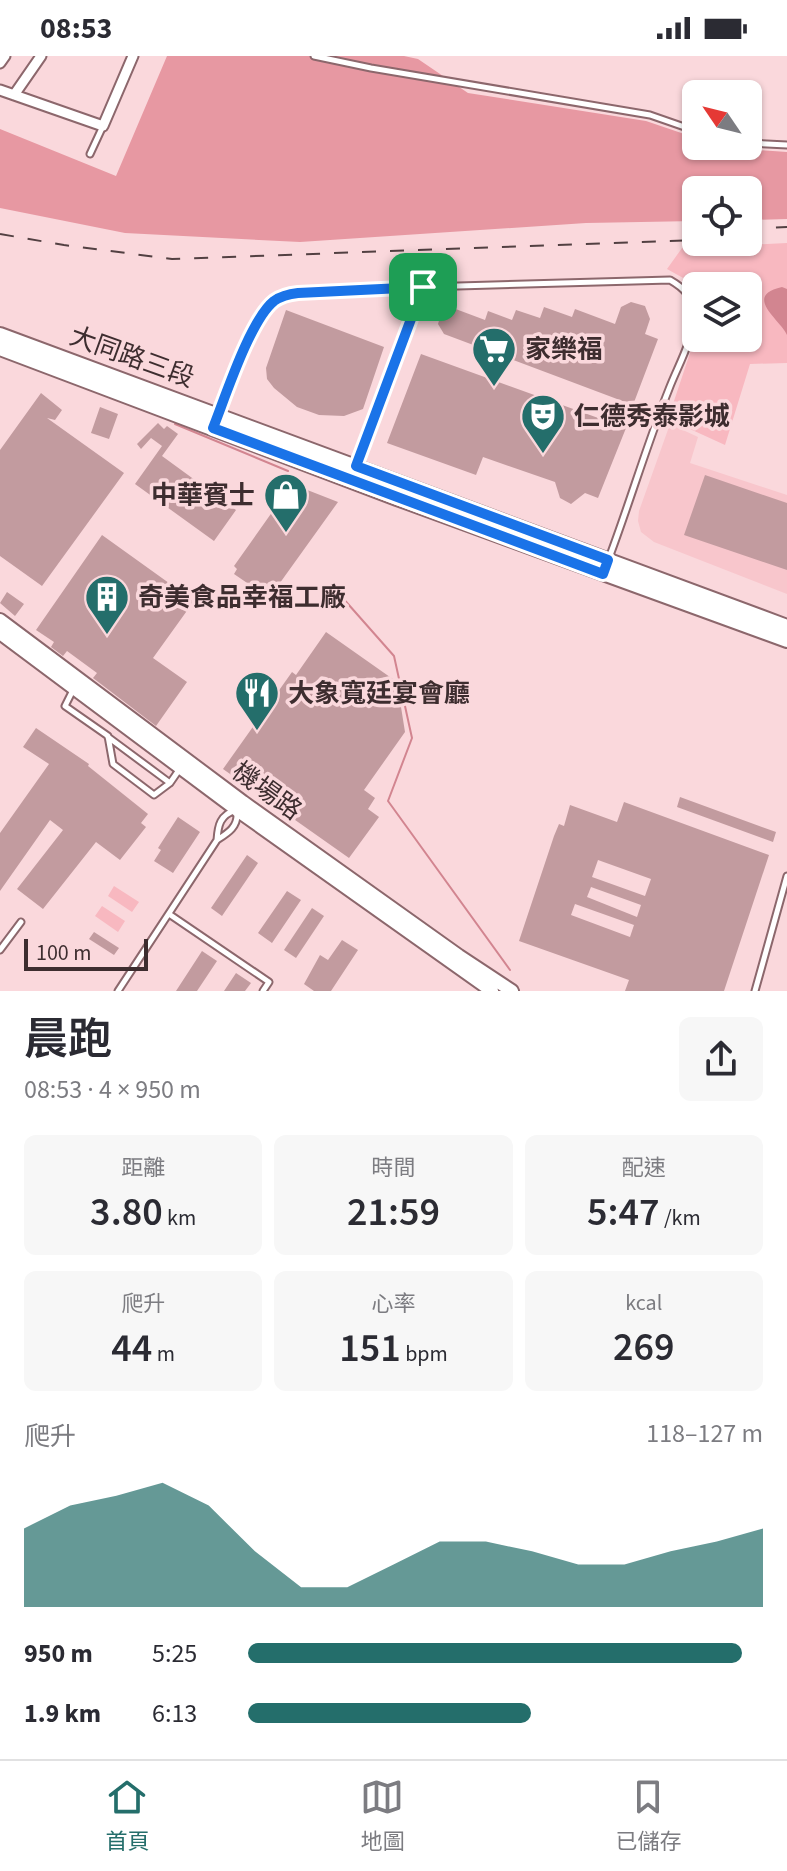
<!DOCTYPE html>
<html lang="zh-TW">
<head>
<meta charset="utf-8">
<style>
  :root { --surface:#fff; --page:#f7f7f7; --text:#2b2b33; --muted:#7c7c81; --line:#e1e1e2; --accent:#246e6b }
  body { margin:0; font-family:"Source Sans 3","Noto Sans TC",sans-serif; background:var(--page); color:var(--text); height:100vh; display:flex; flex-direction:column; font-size:30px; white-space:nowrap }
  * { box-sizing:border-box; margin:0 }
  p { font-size:26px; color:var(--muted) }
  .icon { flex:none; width:44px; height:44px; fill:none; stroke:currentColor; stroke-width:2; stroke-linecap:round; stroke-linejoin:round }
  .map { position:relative; height:935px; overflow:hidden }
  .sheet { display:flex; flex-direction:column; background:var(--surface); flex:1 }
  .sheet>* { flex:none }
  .needle { width:52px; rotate:305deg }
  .controls { position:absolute; left:682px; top:24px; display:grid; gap:16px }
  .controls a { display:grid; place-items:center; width:80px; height:80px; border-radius:12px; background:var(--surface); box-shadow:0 2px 6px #0004; font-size:40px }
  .scale { position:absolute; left:24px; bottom:20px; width:124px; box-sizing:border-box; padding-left:8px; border:4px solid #3d2d2f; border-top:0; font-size:22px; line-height:28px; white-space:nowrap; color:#3d2d2f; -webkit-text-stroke:6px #fad8dc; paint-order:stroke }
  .pin { position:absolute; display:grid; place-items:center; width:68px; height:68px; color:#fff; margin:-34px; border-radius:16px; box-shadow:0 4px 12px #0006 }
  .round { display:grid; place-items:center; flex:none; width:84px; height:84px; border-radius:12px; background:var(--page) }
  .headline { display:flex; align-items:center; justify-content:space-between; height:136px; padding:0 24px }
  h1 { font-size:44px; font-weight:600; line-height:60px }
  .metrics { display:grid; grid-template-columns:repeat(3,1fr); gap:12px; height:136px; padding:8px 24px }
  .metrics div { display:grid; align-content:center; border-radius:12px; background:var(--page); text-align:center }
  .metrics b { font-size:40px; font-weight:600 }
  .metrics small { font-size:22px; font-weight:400 }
  .metrics p { font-size:22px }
  .chart { height:224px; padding:16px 24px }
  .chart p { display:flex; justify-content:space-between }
  .chart svg { width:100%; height:144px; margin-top:8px; fill:var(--accent); opacity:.7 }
  ul { padding:0 24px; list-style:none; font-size:26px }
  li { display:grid; grid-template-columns:128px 96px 1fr; align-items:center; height:60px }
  li i { height:20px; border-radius:10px; background:var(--accent) }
  .status { display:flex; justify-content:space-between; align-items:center; height:56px; padding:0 40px; background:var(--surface); direction:ltr }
  .status svg { height:22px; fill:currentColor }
  .tab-bar { display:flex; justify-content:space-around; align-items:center; height:112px; border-top:2px solid var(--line); background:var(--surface); font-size:22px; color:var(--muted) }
  .tab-bar a { display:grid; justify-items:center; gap:4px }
  .tab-bar .selected { color:var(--accent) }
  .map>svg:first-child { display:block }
  .built { fill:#f8c6cc }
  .green { fill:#f8b8c0 }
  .forest { fill:#e798a2 }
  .water { fill:#d28590 }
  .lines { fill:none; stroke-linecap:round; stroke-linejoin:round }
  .stream { stroke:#d28590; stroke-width:2 }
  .building { fill:#c29b9f; fill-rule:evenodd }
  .lane-casing { stroke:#8c676c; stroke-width:9 }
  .street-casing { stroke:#8c676c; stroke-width:13 }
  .secondary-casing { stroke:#8c676c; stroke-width:16 }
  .primary-casing { stroke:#8c676c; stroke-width:18 }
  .lane { stroke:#fff; stroke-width:5 }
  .street { stroke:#fff; stroke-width:9 }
  .secondary { stroke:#fff; stroke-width:12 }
  .primary { stroke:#fff; stroke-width:14 }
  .rail { stroke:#524042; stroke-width:2; stroke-dasharray:14 14; stroke-linecap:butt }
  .route-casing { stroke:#fff; stroke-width:16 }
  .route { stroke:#1a73e8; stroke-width:10 }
  .labels { text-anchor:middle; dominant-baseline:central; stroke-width:7; stroke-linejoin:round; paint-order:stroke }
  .poi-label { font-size:26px; font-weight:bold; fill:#3d2d2f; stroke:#fad8dc; text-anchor:start }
  .street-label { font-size:26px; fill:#3d2d2f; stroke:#fad8dc }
</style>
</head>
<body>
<div class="status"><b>08:53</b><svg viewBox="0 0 49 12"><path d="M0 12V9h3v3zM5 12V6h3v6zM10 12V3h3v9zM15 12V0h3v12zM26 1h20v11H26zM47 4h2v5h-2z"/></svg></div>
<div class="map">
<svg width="787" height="935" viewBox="0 0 787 935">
  <rect width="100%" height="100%" fill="#fad8dc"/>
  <path class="built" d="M670,368L698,381L690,407L787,439V538L654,486L641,476L638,465L639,455Z"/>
  <path class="green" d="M787,187V307L750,308L725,389L668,363L696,279V282H748V230H696V237L685,223L667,213L682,192Z
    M114,830L139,846L132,856L108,840Z
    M102,850L125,865L118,876L95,860Z"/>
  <path class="forest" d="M167,0H404L418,3L468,37L646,65L696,82V90L787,96V163L748,164V134H696V165L586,167L300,186L125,177L0,152V73L116,120Z"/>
  <path class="water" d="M782,231L787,233V279C781,264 742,240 782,231Z"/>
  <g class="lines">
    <path class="stream" d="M175,368L288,415
      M341,540L394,600L412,682L388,745L510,914"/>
  </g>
  <path class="building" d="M631,246L645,250L650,263L645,278L658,283L633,349L444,278L438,268L441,258L453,252L485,264L488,255L512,264L516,254L540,262L544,251L572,261L575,253L615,268L621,251Z
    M286,254L384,291L363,353L344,360L319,359L297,351L274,332L267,323L266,312Z
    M421,298L626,372L598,442L585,437L571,448L560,442L555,426L483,401L476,419L387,387Z
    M41,337L62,354L55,364L47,362L124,417L42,530L0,500V394Z
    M100,351L118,358L109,383L91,377Z
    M158,367L164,373L167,370L178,378L162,400L236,454L214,485L135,428L162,390L151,382L141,393L137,388Z
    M705,419L787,447V514L684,479Z
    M292,428L338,446L272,538L256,527L253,531L234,518L237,513L234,510Z
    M102,479L194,545L153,602L187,626L156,670L93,622L97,617L67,595L63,600L51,591L54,586L36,574Z
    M7,536L24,548L15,560L0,547Z
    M326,576L397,626L405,676L364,734L375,742L368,753L379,761L349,802L223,713L292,616L296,619Z
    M36,672L89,708L88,710L148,758L141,767L146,771L120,804L96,786L43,853L17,833L63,774L50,764L0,835V777L49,708L23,691Z
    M680,741L776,776L773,786L677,751Z
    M624,746L769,799L724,935H625L629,924L519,885L554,780L559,768L564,770L570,749L617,766ZM598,804L651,823L645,840L592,821ZM591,831L641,849L637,861L587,841ZM575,848L634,869L630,881L571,859Z
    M178,761L200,776L173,817L154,805L161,794L158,792Z
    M247,799L258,807L222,860L211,852Z
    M287,835L301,844L272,887L258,877Z
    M312,852L324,860L296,902L284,894Z
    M94,876L119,892L114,899L89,883Z
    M342,884L358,894L331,935H314L304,928L320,899L328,904Z
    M202,895L217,905L197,935H176Z
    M236,917L251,927L245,935H224Z"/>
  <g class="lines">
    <g class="lane-casing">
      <path id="lane" d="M314,0L371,12L650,59L696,75
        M748,87L787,89
        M90,98L103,70
        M219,357C235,320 249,260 285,239L423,231L670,224C684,232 693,241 693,257C694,284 678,309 669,333C647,388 630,446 609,502
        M356,410L423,231
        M73,634L65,650L108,680L113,708L154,739L170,727L179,714
        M108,681L170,727
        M217,784C218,769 220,759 236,754
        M169,858L269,926L263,935
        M0,894L21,866
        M118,935L217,784C228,777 238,771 237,757
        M755,935L787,820"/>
    </g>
    <g class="street-casing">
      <path id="street" d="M0,7L5,0
        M0,34L103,70L133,0
        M14,39L41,0"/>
    </g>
    <g class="secondary-casing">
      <path id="secondary" d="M0,564L243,746L459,900L512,935
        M0,577L237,754L492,935"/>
    </g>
    <g class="primary-casing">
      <path id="primary" d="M0,279L787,571
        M0,292L397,442L787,584"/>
    </g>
    <use href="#lane" class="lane"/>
    <use href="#street" class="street"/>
    <use href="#secondary" class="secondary"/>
    <use href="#primary" class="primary"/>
    <path class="rail" d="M748,173L787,171
      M0,178L64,189L172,203L696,184"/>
  </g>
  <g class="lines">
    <g class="route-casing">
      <path id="route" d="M423,231L356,410L608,504L603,518L213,372C225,342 250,264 274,245C281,240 289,238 298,237Z"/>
    </g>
    <use href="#route" class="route"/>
  </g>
  <defs>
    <g id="supermarket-pin" transform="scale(2.3)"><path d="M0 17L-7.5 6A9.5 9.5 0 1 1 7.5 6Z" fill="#246e6b" stroke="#fad8dc"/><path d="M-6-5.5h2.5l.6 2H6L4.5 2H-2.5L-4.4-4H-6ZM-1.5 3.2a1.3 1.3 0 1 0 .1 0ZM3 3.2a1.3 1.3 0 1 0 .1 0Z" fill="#fff"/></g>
    <g id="theatre-pin" transform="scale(2.3)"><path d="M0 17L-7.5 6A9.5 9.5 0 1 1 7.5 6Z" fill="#246e6b" stroke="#fad8dc"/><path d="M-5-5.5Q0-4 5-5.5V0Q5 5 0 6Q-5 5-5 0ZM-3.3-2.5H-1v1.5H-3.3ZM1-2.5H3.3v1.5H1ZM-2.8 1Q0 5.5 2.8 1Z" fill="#fff"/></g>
    <g id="shop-pin" transform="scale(2.3)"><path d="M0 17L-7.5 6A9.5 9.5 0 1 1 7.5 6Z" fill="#246e6b" stroke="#fad8dc"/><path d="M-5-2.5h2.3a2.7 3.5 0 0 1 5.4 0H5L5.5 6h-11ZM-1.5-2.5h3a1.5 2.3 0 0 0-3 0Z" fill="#fff"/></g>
    <g id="building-pin" transform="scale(2.3)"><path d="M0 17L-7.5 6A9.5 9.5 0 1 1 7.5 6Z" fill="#246e6b" stroke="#fad8dc"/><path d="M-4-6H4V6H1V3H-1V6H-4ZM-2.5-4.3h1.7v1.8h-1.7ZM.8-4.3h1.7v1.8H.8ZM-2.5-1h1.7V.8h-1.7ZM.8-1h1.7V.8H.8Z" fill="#fff"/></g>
    <g id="restaurant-pin" transform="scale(2.3)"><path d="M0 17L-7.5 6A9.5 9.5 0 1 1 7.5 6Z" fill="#246e6b" stroke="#fad8dc"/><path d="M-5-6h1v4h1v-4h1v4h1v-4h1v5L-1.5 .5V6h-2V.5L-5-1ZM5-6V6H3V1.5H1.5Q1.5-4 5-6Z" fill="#fff"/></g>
  </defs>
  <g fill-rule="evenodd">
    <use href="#supermarket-pin" x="494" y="293"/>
    <use href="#theatre-pin" x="543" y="360"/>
    <use href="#shop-pin" x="286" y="439"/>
    <use href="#building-pin" x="107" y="541"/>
    <use href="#restaurant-pin" x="257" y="637"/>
  </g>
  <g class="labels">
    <g class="poi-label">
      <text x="525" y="293">家樂福</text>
      <text x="574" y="360">仁德秀泰影城</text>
      <text x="255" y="439" text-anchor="end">中華賓士</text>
      <text x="138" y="541">奇美食品幸福工廠</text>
      <text x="288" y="637">大象寬廷宴會廳</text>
    </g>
    <g class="street-label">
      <text transform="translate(132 301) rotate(20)">大同路三段</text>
      <text transform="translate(267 735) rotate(36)">機場路</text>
    </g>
  </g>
</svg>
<div class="controls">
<a><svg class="needle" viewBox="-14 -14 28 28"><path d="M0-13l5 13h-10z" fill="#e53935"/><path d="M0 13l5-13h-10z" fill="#7c7c81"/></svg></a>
<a><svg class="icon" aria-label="locate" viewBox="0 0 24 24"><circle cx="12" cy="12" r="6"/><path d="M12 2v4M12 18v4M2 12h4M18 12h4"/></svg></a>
<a><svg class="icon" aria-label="layers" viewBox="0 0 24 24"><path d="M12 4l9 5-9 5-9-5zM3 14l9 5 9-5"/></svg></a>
</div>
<div class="scale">100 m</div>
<div class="pin" style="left:423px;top:231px;background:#1e9e55"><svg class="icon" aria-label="arrive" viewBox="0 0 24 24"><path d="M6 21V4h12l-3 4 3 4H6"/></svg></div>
</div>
<section class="sheet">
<div class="headline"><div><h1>晨跑</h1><p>08:53 · 4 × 950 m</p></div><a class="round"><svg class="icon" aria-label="share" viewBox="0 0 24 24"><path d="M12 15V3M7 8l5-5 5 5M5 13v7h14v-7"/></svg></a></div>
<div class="metrics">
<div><p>距離</p><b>3.80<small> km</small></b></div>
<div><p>時間</p><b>21:59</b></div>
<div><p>配速</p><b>5:47<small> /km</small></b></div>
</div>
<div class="metrics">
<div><p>爬升</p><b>44<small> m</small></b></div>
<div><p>心率</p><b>151<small> bpm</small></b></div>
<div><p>kcal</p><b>269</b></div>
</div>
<div class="chart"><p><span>爬升</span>118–127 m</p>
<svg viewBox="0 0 160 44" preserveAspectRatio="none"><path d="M0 44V20L10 13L20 10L30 6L40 13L50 27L60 38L70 38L80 31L90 24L100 24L110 27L120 31L130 31L140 27L150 24L160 20V44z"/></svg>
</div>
<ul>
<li><b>950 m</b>5:25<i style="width:96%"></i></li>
<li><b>1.9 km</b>6:13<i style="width:55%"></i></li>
</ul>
</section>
<nav class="tab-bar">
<a class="selected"><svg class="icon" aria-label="home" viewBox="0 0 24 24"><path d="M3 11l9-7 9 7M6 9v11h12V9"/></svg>首頁</a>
<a><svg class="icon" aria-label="map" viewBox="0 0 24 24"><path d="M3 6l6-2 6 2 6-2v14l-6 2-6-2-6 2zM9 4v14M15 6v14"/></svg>地圖</a>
<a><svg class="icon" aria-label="saved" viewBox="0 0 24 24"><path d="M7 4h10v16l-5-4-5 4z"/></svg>已儲存</a>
</nav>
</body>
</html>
